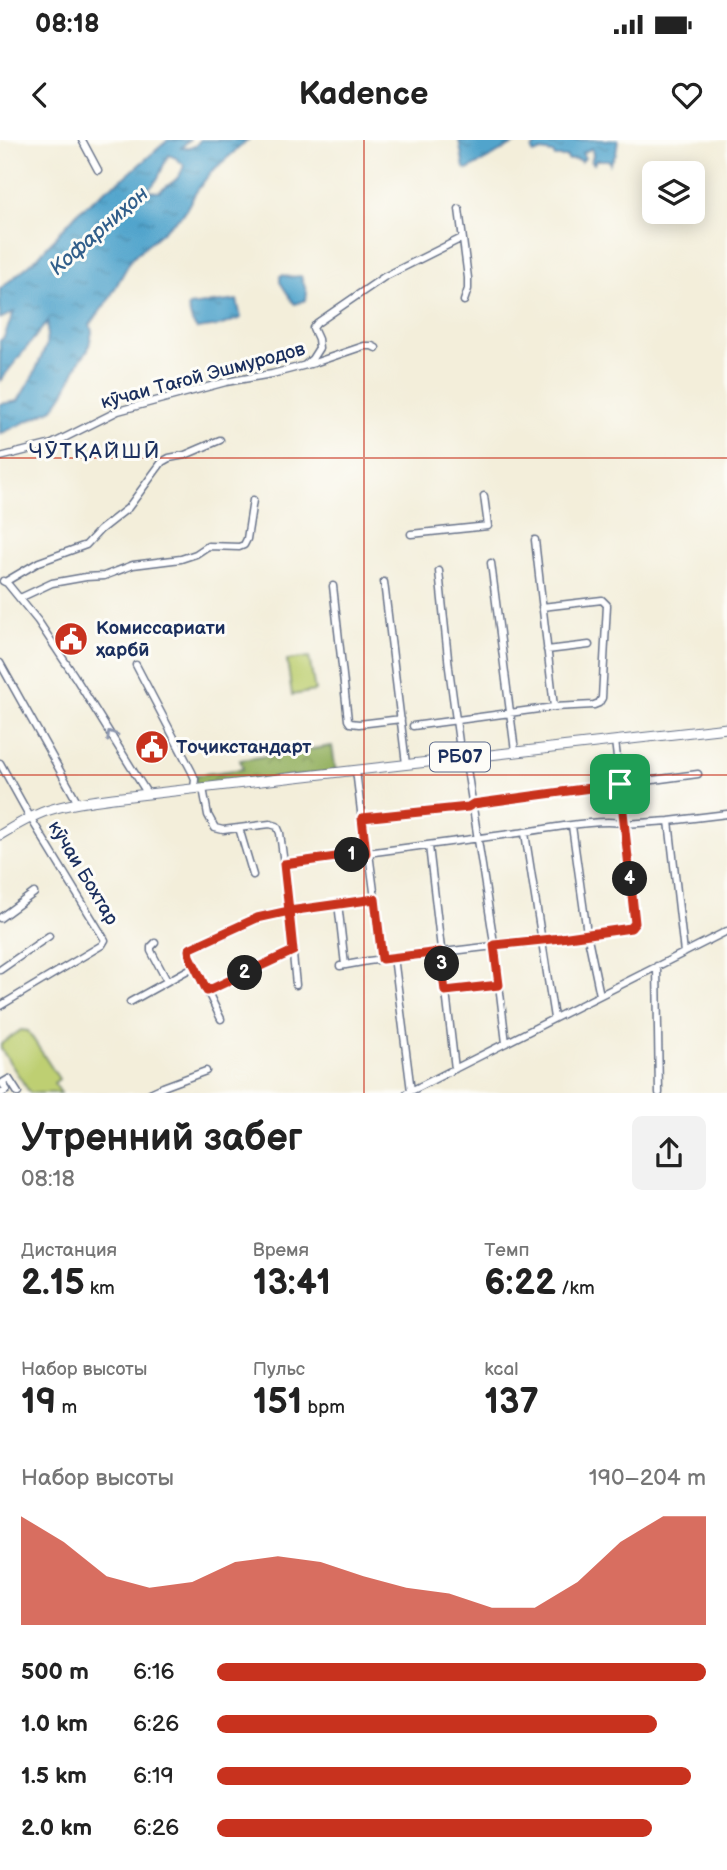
<!DOCTYPE html>
<html lang="ru">
<head>
<meta charset="utf-8">
<style>
  :root { --surface:#fff; --page:#f2f2f2; --text:#222; --muted:#767676; --accent:#c8321e }
  body { margin:0; font-family:"Balsamiq Sans",sans-serif; background:var(--page); color:var(--text); height:100vh; display:flex; flex-direction:column; font-size:26px; white-space:nowrap }
  * { box-sizing:border-box; margin:0 }
  p { font-size:23px; color:var(--muted) }
  .icon { flex:none; width:38px; height:38px; fill:none; stroke:currentColor; stroke-width:2; stroke-linecap:round; stroke-linejoin:round }
  .map { position:relative; height:953px; overflow:hidden }
  .drawer { display:flex; flex-direction:column; background:var(--surface); flex:1 }
  .drawer>* { flex:none }
  .fabs { position:absolute; left:642px; top:21px; display:grid; gap:14px }
  .fabs a { display:grid; place-items:center; width:63px; height:63px; border-radius:10px; background:var(--surface); box-shadow:0 4px 18px #0003; font-size:35px }
  .pin { position:absolute; display:grid; place-items:center; width:60px; height:60px; color:#fff; margin:-30px; border-radius:14px; box-shadow:0 4px 10px #0006 }
  .km { position:absolute; width:35px; height:35px; margin:-18px; border-radius:50%; background:#222; color:#fff; font-size:19px; line-height:35px; text-align:center }
  .round { display:grid; place-items:center; flex:none; width:74px; height:74px; border-radius:10px; background:var(--page) }
  .summary { display:flex; align-items:center; justify-content:space-between; height:119px; padding:0 21px }
  h1 { font-size:38px; font-weight:600; line-height:52px }
  .figures { display:grid; grid-template-columns:repeat(3,1fr); gap:10px; height:119px; padding:7px 21px }
  .figures div { display:grid; align-content:center }
  .figures b { font-size:35px; font-weight:600 }
  .figures small { font-size:19px; font-weight:400 }
  .figures p { font-size:19px }
  .chart { height:196px; padding:14px 21px }
  .chart p { display:flex; justify-content:space-between }
  .chart svg { width:100%; height:126px; margin-top:7px; fill:var(--accent); opacity:.7 }
  ul { padding:0 21px; list-style:none; font-size:23px }
  li { display:grid; grid-template-columns:112px 84px 1fr; align-items:center; height:52px }
  li i { height:18px; border-radius:9px; background:var(--accent) }
  .status { display:flex; justify-content:space-between; align-items:center; height:49px; padding:0 35px; background:var(--surface); direction:ltr }
  .status svg { height:19px; fill:currentColor }
  header { display:flex; justify-content:space-between; align-items:center; height:91px; padding:0 21px; background:var(--surface); font-size:32px; font-weight:600 }
  .map>svg:first-child { display:block }
  .grass { fill:#becf72; stroke:#6c7f68; stroke-width:2 }
  .forest { fill:url(#forest-crowns); stroke:#587061; stroke-width:2 }
  .water { fill:url(#water-ripples); stroke:#366a95; stroke-width:2; fill-rule:evenodd }
  .lines { fill:none; stroke-linecap:round; stroke-linejoin:round }
  .minor-casing { stroke:#677289; stroke-width:9 }
  .highway-casing { stroke:#677289; stroke-width:11 }
  .minor { stroke:#fff; stroke-width:6 }
  .highway { stroke:#fff; stroke-width:9 }
  .oneway { stroke:#8d97ae }
  .route-casing { stroke:#fff; stroke-width:14 }
  .route { stroke:#c8321e; stroke-width:9 }
  .grid { fill:none; stroke:#c8321e; stroke-width:2; stroke-opacity:0.55 }
  .labels { text-anchor:middle; dominant-baseline:central; stroke-width:6; stroke-linejoin:round; paint-order:stroke }
  .shield { fill:#fdfcf7; stroke:#5f6c8c; stroke-width:2 }
  .shield-label { font-size:18px; font-weight:bold; fill:#1b2f5e }
  .street-label { font-size:19px; fill:#1b2f5e; stroke:#fdfcf7 }
  .poi-label { font-size:19px; font-weight:bold; fill:#1b2f5e; stroke:#fdfcf7; text-anchor:start }
  .water-label { font-size:21px; font-style:italic; fill:#315e8a; stroke:#fdfcf7 }
  .neighbourhood-label { font-size:21px; letter-spacing:2px; fill:#1b2f5e; stroke:#fdfcf7 }
</style>
</head>
<body>
<div class="status"><b>08:18</b><svg viewBox="0 0 49 12"><path d="M0 12V9h3v3zM5 12V6h3v6zM10 12V3h3v9zM15 12V0h3v12zM26 1h20v11H26zM47 4h2v5h-2z"/></svg></div>
<header><svg class="icon" aria-label="back" viewBox="0 0 24 24"><path d="M15 5l-7 7 7 7"/></svg>Kadence<svg class="icon" aria-label="heart" viewBox="0 0 24 24"><path d="M12 20l-8-8c-3-5 5-10 8-4 3-6 11-1 8 4z"/></svg></header>
<div class="map">
<svg width="727" height="953" viewBox="0 0 727 953">
  <defs>
    <pattern id="forest-crowns" width="20" height="18" patternUnits="userSpaceOnUse" patternTransform="scale(1.75)"><rect width="20" height="18" fill="#96b264"/><path d="M2 6a3 3 0 1 1 6 0M12 15a3 3 0 1 1 6 0" fill="none" stroke="#7a9156"/></pattern>
    <pattern id="water-ripples" width="26" height="14" patternUnits="userSpaceOnUse" patternTransform="scale(1.75)"><rect width="26" height="14" fill="#51a4cc"/><path d="M2 4q2-2 4 0t4 0M15 11q2-2 4 0t4 0" fill="none" stroke="#4286a9"/></pattern>
  </defs>
  <rect width="100%" height="100%" fill="#fdfcf7"/>
  <filter id="ink" filterUnits="userSpaceOnUse"><feTurbulence type="fractalNoise" baseFrequency=".0143" numOctaves="2"/><feDisplacementMap in="SourceGraphic" scale="14" xChannelSelector="R" yChannelSelector="G"/><feConvolveMatrix kernelMatrix="1 2 1 2 8 2 1 2 1" color-interpolation-filters="sRGB"/></filter>
  <filter id="wash" filterUnits="userSpaceOnUse"><feTurbulence type="fractalNoise" baseFrequency=".00686" numOctaves="4" result="noise"/><feDisplacementMap in="SourceGraphic" scale="28" xChannelSelector="R" yChannelSelector="G"/><feGaussianBlur stdDeviation="1.57" result="paint"/><feColorMatrix in="noise" values="0 0 0 0 0 0 0 0 0 0 0 0 0 0 0 0 0 1.4 0 .05"/><feComposite in="paint" operator="in"/></filter>
  <g filter="url(#wash)">
    <rect width="100%" height="100%" fill="#f3eeda"/>
    <path class="grass" d="M309,517L315,551L292,555L287,520Z
      M21,890L28,891L59,939L54,943L61,953H30L1,909V904Z"/>
    <path class="forest" d="M332,606L336,632L196,647L195,635L243,629L240,620Z"/>
    <path class="water" d="M168,0H189L181,8C189,9 196,8 200,0H248L211,32L196,52L184,73L132,118L109,159L90,185L92,192L88,210L80,220L64,253L53,269L0,294V264L18,261L34,234L46,206L48,181L0,241V201L4,197L14,172L0,179V149L36,119L77,73L108,48L125,37ZM169,15L176,18L184,25C179,42 171,42 159,52L149,51L148,49C161,40 161,26 169,15Z
      M459,0H521L467,30L464,28Z
      M538,0H618L616,14L610,24L609,20H596L594,24L591,21L593,16L592,8L582,13L585,18L581,22L579,20H568L567,17H555L553,13L541,11L534,14L532,10Z
      M282,135L290,137L301,136L307,153L306,160L295,164L293,162L280,142V136Z
      M237,160L241,178L219,186L197,189L192,182L188,167L189,166Z"/>
  </g>
  <g filter="url(#ink)">
    <g class="lines">
      <g class="minor-casing">
        <path id="minor" d="M82,0L98,30
          M459,69L468,138V149L464,161
          M305,225L312,219L319,208L318,199L313,188L317,183L384,137L462,98
          M0,317L52,304L118,271L226,242L272,234L314,223L364,206H372L376,208
          M411,394L488,386L484,356
          M535,400L554,567
          M491,423L515,611
          M439,431L449,528L461,617
          M3,441L7,443L38,481L75,537L147,653
          M5,442L39,422L86,405L100,390L128,368L162,322L169,318L185,315L220,300
          M384,442L406,624
          M333,446L348,580L350,583L359,584L401,579
          M20,458L52,443L86,437L104,436L133,425L181,419L196,414L208,406L239,407L244,405L247,399L253,360
          M547,510L589,505
          M0,523L78,663
          M136,525L192,632L195,639L194,649
          M413,586L554,567L594,565L599,563L602,558L607,465L602,460L542,467
          M615,601L625,684L669,681L727,674
          M465,616L494,803L506,903
          M0,623L30,677L105,800L102,805L0,866
          M356,630L366,713
          M203,648L208,675L215,688L223,690L270,684L277,686L280,693L284,724C362,714 440,704 518,693C541,690 606,677 625,684L635,783L631,788L561,798L368,821L340,826
          M362,678L468,667L473,664L698,634
          M669,681L684,813
          M572,686L587,793L600,855
          M239,688L253,735
          M525,693L554,878
          M429,706L455,929
          M284,724L296,845
          M375,759L382,819
          M338,763L345,825
          M0,778L34,753
          M155,803L151,807V811L167,841
          M394,817L411,951
          M657,826L659,953
          M0,830L49,796
          M207,851L293,811
          M445,851L499,845
          M130,862L195,826
          M221,879L190,815L189,810L265,775L375,759L369,713
          M2,953L7,950L2,943L9,939L18,953
          M150,953L163,947L206,931
          M407,953L727,791"/>
      </g>
      <g class="highway-casing">
        <path id="highway" d="M0,695C15,686 29,677 46,671C67,664 90,661 113,658L727,588"/>
      </g>
      <use href="#minor" class="minor"/>
      <use href="#highway" class="highway"/>
    </g>
    <defs><path id="oneway-chevron" d="M-2-3.5L2.5 0L-2 3.5" fill="none" stroke-width="1.6" stroke-linecap="round" stroke-linejoin="round" transform="scale(1.75)"/></defs>
    <use class="oneway" href="#oneway-chevron" transform="translate(111 595) rotate(-122)"/>
  </g>
  <g class="lines" filter="url(#ink)">
    <g class="route-casing">
      <path id="route" d="M620,644L473,664L468,667L362,678L366,713L284,724L289,771L257,778L191,808L189,810L190,816L207,851L293,811L289,771L375,759L382,819L440,812L445,851L499,845L494,805L561,798L631,788L635,783L620,644"/>
    </g>
    <use href="#route" class="route"/>
  </g>
  <path class="grid" d="M364,0V953M0,318H727M0,635H727"/>
  <defs>
    <g id="civic-disc" transform="scale(1.75)"><circle r="9.5" fill="#c8321e" stroke="#fdfcf7"/><path d="M-.6-6.5H3V-4.5H.6V-3L4-1V1h2V6H-6V1h2V-1L-.6-3ZM-1.2 2.5V6h2.4V2.5Z" fill="#fff"/></g>
  </defs>
  <g fill-rule="evenodd">
    <use href="#civic-disc" x="71" y="499"/>
    <use href="#civic-disc" x="152" y="607"/>
  </g>
  <g class="labels">
    <rect class="shield" x="430" y="602.5" width="60" height="29" rx="5"/>
    <g class="shield-label">
      <text x="460" y="617">РБ07</text>
    </g>
    <g class="street-label">
      <text transform="translate(203 236) rotate(-15)">кӯчаи Тағой Эшмуродов</text>
      <text transform="translate(83 733) rotate(59)">кӯчаи Бохтар</text>
    </g>
    <g class="poi-label">
      <text x="96" y="488">Комиссариати<tspan x="96" dy="22">ҳарбӣ</tspan></text>
      <text x="176" y="607">Тоҷикстандарт</text>
    </g>
    <g class="water-label">
      <text transform="translate(99 91) rotate(-41)">Кофарниҳон</text>
    </g>
    <g class="neighbourhood-label">
      <text x="95" y="311">ЧӮТҚАЙШӢ</text>
    </g>
  </g>
</svg>
<div class="fabs">
<a><svg class="icon" aria-label="layers" viewBox="0 0 24 24"><path d="M12 4l9 5-9 5-9-5zM3 14l9 5 9-5"/></svg></a>
</div>
<div class="pin" style="left:620px;top:644px;background:#1e9e55"><svg class="icon" aria-label="arrive" viewBox="0 0 24 24"><path d="M6 21V4h12l-3 4 3 4H6"/></svg></div>
<b class="km" style="left:352px;top:715px">1</b>
<b class="km" style="left:245px;top:833px">2</b>
<b class="km" style="left:442px;top:824px">3</b>
<b class="km" style="left:630px;top:739px">4</b>
</div>
<section class="drawer">
<div class="summary"><div><h1>Утренний забег</h1><p>08:18</p></div><a class="round"><svg class="icon" aria-label="share" viewBox="0 0 24 24"><path d="M12 15V3M7 8l5-5 5 5M5 13v7h14v-7"/></svg></a></div>
<div class="figures">
<div><p>Дистанция</p><b>2.15<small> km</small></b></div>
<div><p>Время</p><b>13:41</b></div>
<div><p>Темп</p><b>6:22<small> /km</small></b></div>
</div>
<div class="figures">
<div><p>Набор высоты</p><b>19<small> m</small></b></div>
<div><p>Пульс</p><b>151<small> bpm</small></b></div>
<div><p>kcal</p><b>137</b></div>
</div>
<div class="chart"><p><span>Набор высоты</span>190–204 m</p>
<svg viewBox="0 0 160 44" preserveAspectRatio="none"><path d="M0 44V6L10 15L20 27L30 31L40 29L50 22L60 20L70 22L80 27L90 31L100 33L110 38L120 38L130 29L140 15L150 6L160 6V44z"/></svg>
</div>
<ul>
<li><b>500 m</b>6:16<i style="width:100%"></i></li>
<li><b>1.0 km</b>6:26<i style="width:90%"></i></li>
<li><b>1.5 km</b>6:19<i style="width:97%"></i></li>
<li><b>2.0 km</b>6:26<i style="width:89%"></i></li>
</ul>
</section>
</body>
</html>
